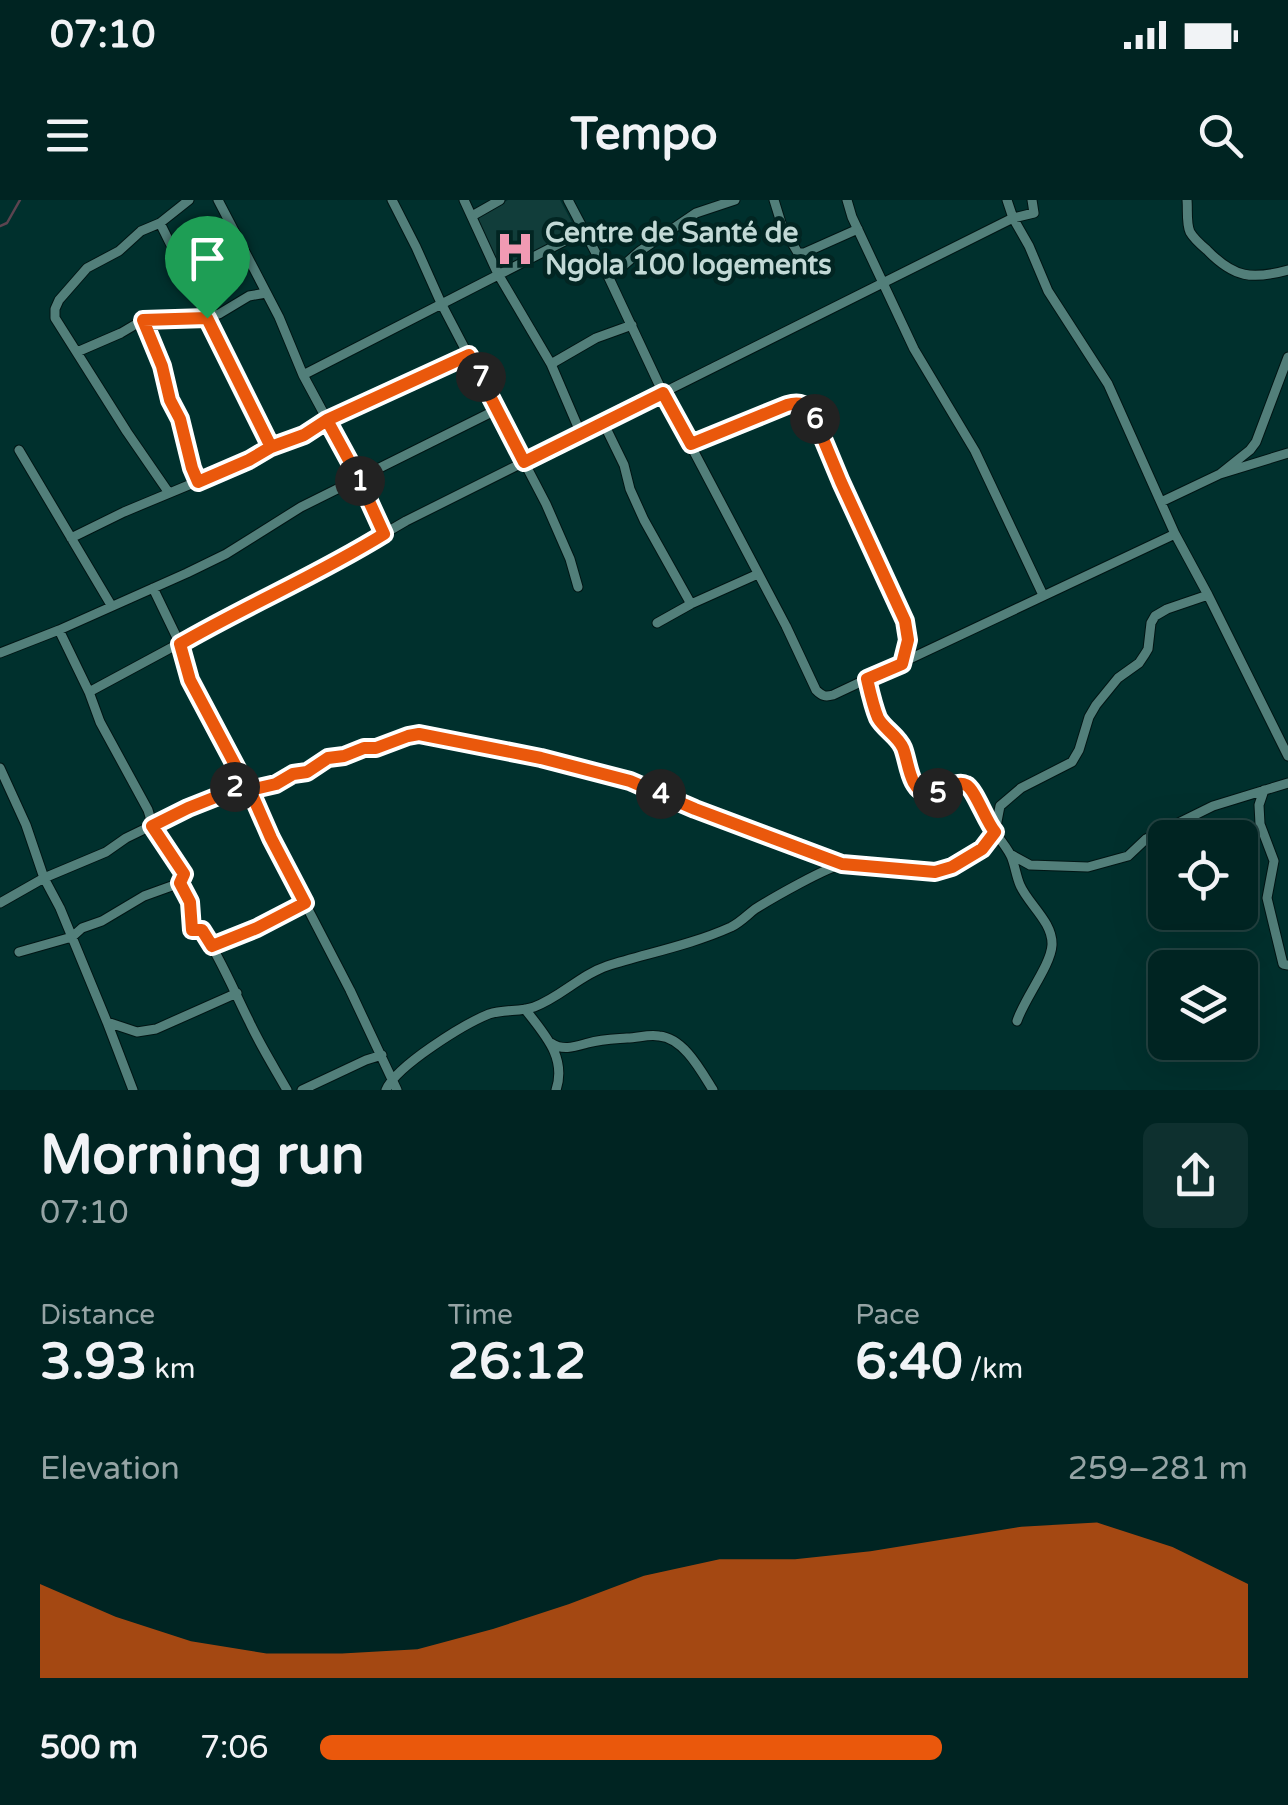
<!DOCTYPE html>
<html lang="en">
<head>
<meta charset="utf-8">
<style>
  :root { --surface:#002422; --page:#0e302f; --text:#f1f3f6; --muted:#95a4a5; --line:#224140; --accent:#ea580c }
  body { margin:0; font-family:"Varela Round",sans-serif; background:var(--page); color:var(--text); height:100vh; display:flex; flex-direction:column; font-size:38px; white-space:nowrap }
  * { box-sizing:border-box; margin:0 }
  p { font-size:32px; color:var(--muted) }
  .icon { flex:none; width:55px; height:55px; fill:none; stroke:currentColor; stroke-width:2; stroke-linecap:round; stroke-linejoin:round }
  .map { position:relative; height:890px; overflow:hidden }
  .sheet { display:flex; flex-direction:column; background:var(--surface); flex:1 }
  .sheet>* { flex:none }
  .fabs { position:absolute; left:1148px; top:620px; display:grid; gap:20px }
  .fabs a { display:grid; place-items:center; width:110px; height:110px; border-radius:15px; background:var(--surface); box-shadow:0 10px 40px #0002,0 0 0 2px var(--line); font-size:50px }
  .pin { position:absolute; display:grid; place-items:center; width:85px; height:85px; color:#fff; margin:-102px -42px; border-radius:50% 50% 50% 0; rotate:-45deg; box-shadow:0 0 10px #0007 }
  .pin .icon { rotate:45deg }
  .km { position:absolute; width:50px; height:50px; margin:-25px; border-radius:50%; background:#222; color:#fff; font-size:28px; line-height:50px; text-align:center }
  .round { display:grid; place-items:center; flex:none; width:105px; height:105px; border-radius:15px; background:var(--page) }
  .summary { display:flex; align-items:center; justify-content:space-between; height:170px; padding:0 40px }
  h1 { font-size:55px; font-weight:800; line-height:75px }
  .metrics { display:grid; grid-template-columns:repeat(3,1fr); gap:15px; height:170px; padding:10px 40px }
  .metrics div { display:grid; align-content:center }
  .metrics b { font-size:50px; font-weight:800 }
  .metrics small { font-size:28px; font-weight:400 }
  .metrics p { font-size:28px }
  .chart { height:280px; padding:20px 40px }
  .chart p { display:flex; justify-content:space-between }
  .chart svg { width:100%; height:180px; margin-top:10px; fill:var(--accent); opacity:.7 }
  ul { padding:0 40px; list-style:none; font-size:32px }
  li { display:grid; grid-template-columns:160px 120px 1fr; align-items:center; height:75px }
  li i { height:25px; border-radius:12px; background:var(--accent) }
  .status { display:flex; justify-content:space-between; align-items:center; height:70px; padding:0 50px; background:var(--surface); direction:ltr }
  .status svg { height:28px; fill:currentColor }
  header { display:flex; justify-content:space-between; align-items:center; height:130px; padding:0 40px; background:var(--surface); font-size:45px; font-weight:800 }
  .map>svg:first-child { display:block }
  .built { fill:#113d3a }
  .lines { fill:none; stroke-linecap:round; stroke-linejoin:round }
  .stream { stroke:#5c4450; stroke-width:2.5 }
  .minor-casing { stroke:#011514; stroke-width:11 }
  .minor { stroke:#527f7a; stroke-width:9 }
  .route-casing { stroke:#fff; stroke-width:20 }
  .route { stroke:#ea580c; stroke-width:12 }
  .labels { text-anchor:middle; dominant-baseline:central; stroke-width:9; stroke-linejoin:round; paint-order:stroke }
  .poi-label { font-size:28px; font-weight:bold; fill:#c2d9d6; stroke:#022522; text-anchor:start }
</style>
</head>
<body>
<div class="status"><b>07:10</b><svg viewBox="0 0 49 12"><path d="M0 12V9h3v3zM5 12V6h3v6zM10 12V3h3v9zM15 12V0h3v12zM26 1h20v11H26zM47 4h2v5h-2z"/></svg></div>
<header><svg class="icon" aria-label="menu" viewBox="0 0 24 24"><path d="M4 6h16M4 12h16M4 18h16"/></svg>Tempo<svg class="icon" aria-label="search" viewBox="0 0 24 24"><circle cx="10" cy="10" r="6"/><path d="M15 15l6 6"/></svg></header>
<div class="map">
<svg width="1288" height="890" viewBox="0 0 1288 890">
  <rect width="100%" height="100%" fill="#00302d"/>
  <path class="built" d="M508,0H560L576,30L502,68L475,18Z"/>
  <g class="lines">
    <path class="stream" d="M0,26L7,23L20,0"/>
    <g class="minor-casing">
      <path id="minor" d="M218,0L279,117L303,175L358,277L384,334
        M392,0L416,47L441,103L546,304L570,359L578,387
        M464,0L498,74L551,164L581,234
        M568,0L609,78L663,193L786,426L816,490C822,496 825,497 833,495L1175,334
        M774,0L782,26L798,53H804L858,29
        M847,0L852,17L914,149L975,251L1043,395
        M1007,0L1013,18L1029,46L1048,91L1108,184L1175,334L1208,395L1288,556
        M1187,0C1188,10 1186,23 1190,32C1194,39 1201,45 1207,50C1234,78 1252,80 1288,70
        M472,16L500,0
        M160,23L271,247
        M609,78L640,51L696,13L735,0
        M143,120L162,166L170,200L180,219L192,268L198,282
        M77,152L121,133L143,120L207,117L219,114L249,96L266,93
        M551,164L596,138L632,125
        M303,175L584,31
        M603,222L624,265L630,289L644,320L691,404
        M691,244L796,202L805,204L811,210L841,282L905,421L908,440L902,463
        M19,250L111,405
        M1220,274L1250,250L1256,242L1288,157
        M169,293L127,232L55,118V109L59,100L87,68L119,51L141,31L160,23L189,0
        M1161,302L1220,274L1288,253
        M71,338L124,312L249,260L271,247L305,235L327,220L469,155
        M153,388L180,444L189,480L210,522L250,590L271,638L350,790L397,890
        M657,423L691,404L758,374
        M0,453L59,430L187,373L226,354L301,307L498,209
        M867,479C871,493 873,511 882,523C888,531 897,536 902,545C909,560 907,585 924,592C940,599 955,579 967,585C976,590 980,609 985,618C992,631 1004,642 1011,656C1015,665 1016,676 1020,685C1028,704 1053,722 1052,745C1051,765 1024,799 1017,821
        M89,492L217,423L315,374L406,321L1013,18L1034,13L1032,0
        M0,568L26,625L44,678L60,708L107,822L133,890
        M250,590L276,584L293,575L307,572L328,558L344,555L364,548H377L402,538L419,534L541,558L630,581L695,609L842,664
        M1264,590L1259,605L1260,624L1274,661L1267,698L1283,764L1288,765
        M1010,654L1030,665L1088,667L1128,656L1146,639L1213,606L1288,583
        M180,683L190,703L192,730H202C221,759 234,791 249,821C260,845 274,867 287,890
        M0,703L44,678L106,652L126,638L188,608L231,591L242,578
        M212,746L257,728L305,703
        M19,752L72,737L82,728L102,721L144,696L180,683L185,674L155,634L148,610L100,522L89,492L59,430
        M525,809C544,834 567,857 556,890
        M107,822L137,832L156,829L237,793
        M551,843C563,851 574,847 588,843C602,839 613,839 627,838C638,838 648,834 659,836C684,838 701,871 713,890
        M302,890L366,860L382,855
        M386,890C396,866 464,824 489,814C504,809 520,812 534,807C561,797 580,775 607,766C648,753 691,745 731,727C741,722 747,715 755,709C771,699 828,666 844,664C870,661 908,673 935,673L948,669L982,649L995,632L1000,606L1021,588L1072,562L1079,550L1089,517L1096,505L1118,478L1139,463L1145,454L1148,449L1151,423L1155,416L1167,409L1208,395"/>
    </g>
    <use href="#minor" class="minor"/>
  </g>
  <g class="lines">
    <g class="route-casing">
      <path id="route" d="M207,118L143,120L162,166L170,200L180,219L192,268L198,282L249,260L271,247L304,235L327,220L358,277L384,334C318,375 247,405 180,444L190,480L242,578L231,591L188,608L152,626L184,674L180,683L190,702L192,730H202L212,746L257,728L305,703L271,638L250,590L276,584L293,574L307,572L328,558L344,556L364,548H376L408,536L419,534L541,558L630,581L695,609L842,664L935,672L952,667L982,649L995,632C986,622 975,589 966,585C955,579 941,596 929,594C909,591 909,563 903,548C898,536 884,529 878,518C873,506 870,492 867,479L902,464L908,440L905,421L841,282L811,210C803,203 797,202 787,205L691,244L663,193L524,262L469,155L327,220L304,235L271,247L207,118"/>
    </g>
    <use href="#route" class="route"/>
  </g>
  <defs>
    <g id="hospital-bare" transform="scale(3)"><path d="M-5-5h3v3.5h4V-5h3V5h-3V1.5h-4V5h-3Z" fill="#f19ab3" stroke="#022522" stroke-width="2.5" paint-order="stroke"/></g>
  </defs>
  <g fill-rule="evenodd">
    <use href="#hospital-bare" x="515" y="49"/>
  </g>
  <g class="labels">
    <g class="poi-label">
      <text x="545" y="33">Centre de Santé de<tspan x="545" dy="32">Ngola 100 logements</tspan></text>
    </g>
  </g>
</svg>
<div class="fabs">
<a><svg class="icon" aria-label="locate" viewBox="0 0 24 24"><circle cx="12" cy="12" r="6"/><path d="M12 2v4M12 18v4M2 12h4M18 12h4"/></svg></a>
<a><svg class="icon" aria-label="layers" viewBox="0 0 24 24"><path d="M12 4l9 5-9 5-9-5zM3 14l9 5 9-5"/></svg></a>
</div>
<div class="pin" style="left:207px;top:118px;background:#1e9e55"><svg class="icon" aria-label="arrive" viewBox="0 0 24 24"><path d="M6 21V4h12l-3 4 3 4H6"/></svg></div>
<b class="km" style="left:360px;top:281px">1</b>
<b class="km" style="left:235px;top:587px">2</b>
<b class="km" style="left:661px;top:594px">4</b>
<b class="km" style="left:938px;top:593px">5</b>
<b class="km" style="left:815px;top:219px">6</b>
<b class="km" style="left:481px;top:177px">7</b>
</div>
<section class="sheet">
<div class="summary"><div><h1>Morning run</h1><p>07:10</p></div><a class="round"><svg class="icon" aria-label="share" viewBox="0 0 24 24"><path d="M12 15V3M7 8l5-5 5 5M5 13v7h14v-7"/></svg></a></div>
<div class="metrics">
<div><p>Distance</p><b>3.93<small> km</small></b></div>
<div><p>Time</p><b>26:12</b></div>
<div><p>Pace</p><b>6:40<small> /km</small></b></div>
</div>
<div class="chart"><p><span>Elevation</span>259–281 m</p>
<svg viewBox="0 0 160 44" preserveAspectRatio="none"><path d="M0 44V21L10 29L20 35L30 38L40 38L50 37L60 32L70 26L80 19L90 15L100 15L110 13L120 10L130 7L140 6L150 12L160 21V44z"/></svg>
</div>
<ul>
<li><b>500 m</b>7:06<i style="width:67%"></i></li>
</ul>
</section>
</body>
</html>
